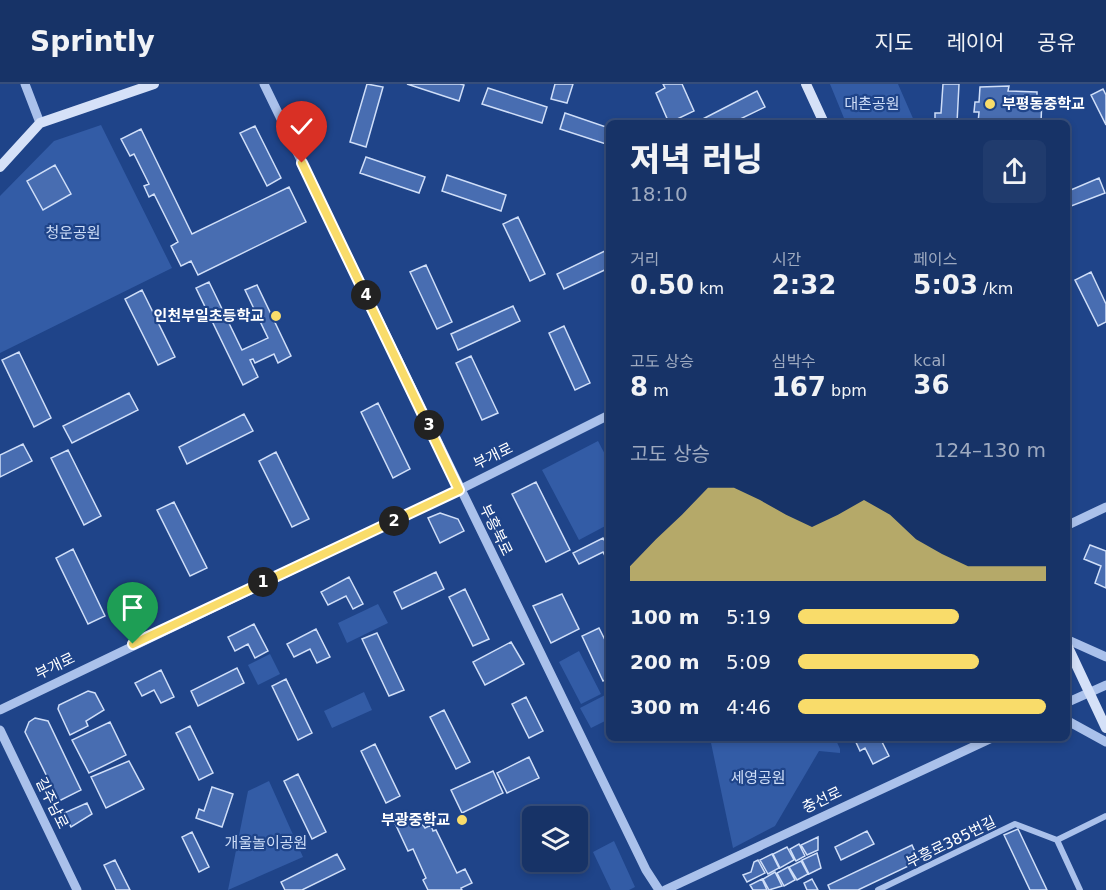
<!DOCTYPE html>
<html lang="ko">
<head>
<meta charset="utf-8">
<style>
  :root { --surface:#173367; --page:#203b6d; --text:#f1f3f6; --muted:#9eaac0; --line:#364e7b; --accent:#f9dc6a }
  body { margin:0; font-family:"DejaVu Sans","Noto Sans KR",sans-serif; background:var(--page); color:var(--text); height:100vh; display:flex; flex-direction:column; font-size:22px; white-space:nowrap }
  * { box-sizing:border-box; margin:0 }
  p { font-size:20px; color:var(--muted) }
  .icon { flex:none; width:33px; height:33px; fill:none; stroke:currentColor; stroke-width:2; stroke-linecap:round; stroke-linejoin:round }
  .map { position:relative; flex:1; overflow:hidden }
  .panel { position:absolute; left:606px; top:36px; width:464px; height:621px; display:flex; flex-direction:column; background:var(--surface); border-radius:9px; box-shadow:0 3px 9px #0003,0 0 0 2px var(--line) }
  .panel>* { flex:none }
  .fabs { position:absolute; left:522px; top:722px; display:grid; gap:12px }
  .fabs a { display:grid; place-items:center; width:66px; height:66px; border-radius:9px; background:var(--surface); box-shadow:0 3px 9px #0003,0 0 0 2px var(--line); font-size:30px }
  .pin { position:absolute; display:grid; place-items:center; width:51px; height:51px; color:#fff; margin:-62px -26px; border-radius:50% 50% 50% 0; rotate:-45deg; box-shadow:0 0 6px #0007 }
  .pin .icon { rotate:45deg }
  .km { position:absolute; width:30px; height:30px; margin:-15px; border-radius:50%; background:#222; color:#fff; font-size:16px; line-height:30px; text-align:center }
  .round { display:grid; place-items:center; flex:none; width:63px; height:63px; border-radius:9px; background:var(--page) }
  .head { display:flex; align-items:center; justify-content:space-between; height:102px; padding:0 24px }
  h1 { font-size:33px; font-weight:800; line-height:45px }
  .stats { display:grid; grid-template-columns:repeat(3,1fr); gap:9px; height:102px; padding:6px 24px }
  .stats div { display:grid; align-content:center }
  .stats b { font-size:26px; font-weight:800 }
  .stats small { font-size:16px; font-weight:400 }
  .stats p { font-size:16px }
  .chart { height:168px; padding:12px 24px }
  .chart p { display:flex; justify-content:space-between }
  .chart svg { width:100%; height:108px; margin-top:6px; fill:var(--accent); opacity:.7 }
  ul { padding:0 24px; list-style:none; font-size:20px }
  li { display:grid; grid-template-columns:96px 72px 1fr; align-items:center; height:45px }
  li i { height:15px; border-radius:8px; background:var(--accent) }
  header { display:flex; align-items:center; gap:36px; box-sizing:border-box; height:84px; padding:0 30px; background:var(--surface); border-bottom:2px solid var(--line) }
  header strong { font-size:28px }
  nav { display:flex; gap:33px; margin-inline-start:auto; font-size:21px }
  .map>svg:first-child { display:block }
  .green { fill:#335ca6 }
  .building { fill:#486db1; stroke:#cfdef8; stroke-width:1.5 }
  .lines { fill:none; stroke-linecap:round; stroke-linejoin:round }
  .minor { stroke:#aac1eb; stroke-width:6 }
  .tertiary { stroke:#aac1eb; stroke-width:9 }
  .secondary { stroke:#d5e1f8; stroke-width:10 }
  .route-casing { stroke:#fff; stroke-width:12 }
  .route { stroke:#f9dc6a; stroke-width:8 }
  .poi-dot { fill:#f9dc6a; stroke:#1f4489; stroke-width:2 }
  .labels { text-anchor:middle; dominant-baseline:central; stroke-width:4.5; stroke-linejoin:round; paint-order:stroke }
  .park-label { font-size:15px; fill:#cfdef8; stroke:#1f4489 }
  .poi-label { font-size:15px; font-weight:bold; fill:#fff; stroke:#1f4489; text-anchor:end }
  .street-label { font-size:15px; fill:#fff; stroke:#1f4489 }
</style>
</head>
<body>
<header>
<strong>Sprintly</strong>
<nav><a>지도</a><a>레이어</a><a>공유</a></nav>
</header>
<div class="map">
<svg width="1106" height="806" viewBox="0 0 1106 806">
  <rect width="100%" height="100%" fill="#1f4489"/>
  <path class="green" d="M830,0H898L915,39H846Z
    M101,41L172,184L0,269V112L54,57Z
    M598,357L609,378V440L579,456L542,386Z
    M378,520L388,539L347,559L338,539Z
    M579,567L601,610L581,620L559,578Z
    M270,570L280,590L258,601L248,581Z
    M364,608L372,626L332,644L324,627Z
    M609,609V635L591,644L580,624Z
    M710,654H835L840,665V669L819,667L775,742L733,764Z
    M269,697L303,773L228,806L248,707Z
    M614,757L635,803L629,806H611L593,768Z"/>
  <path class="building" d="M367,0L383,3L366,63L350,58Z
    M407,0H460L464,1L459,17Z
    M555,0H573L567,19L551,15Z
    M663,0H682L694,27L669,39L656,9L665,4Z
    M943,0H959L957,39H940V36H935V29H941Z
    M1009,2L1008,7L1037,8V12H1042L1041,39H978L979,28H974L975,18H979L980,3Z
    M488,4L547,23L542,39L482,20Z
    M1103,5L1106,11V41L1091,11Z
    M757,7L765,23L732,39H695Z
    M565,29L609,44V61L560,45Z
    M255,42L281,94L267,102L240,49Z
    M141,45L192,150L289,103L306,138L198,191L191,177L181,182L171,162L178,158L154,110L149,113L144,102L149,100L134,70L130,72L121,55Z
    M366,73L425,93L419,109L360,89Z
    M55,81L71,110L43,126L27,97Z
    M447,91L506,111L501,127L442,107Z
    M1099,94L1105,109L1066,124V108Z
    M518,133L545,190L530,197L503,140Z
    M609,165V184L564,205L557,190Z
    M426,181L452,238L437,245L410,188Z
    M1091,188L1106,220V238L1098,242L1075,196Z
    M209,198L242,266L268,254L245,206L257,201L291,272L278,279L274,270L255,279L253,275L250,276L258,293L243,301L196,204Z
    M142,206L175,273L158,281L125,215Z
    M513,222L520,237L458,266L451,250Z
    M564,242L590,299L575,306L549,249Z
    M19,268L51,334L34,343L2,276Z
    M471,272L498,329L482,336L456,279Z
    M129,309L138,326L72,359L63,342Z
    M378,319L410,385L393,394L361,328Z
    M244,330L253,347L187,380L179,363Z
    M23,360L32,377L0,393V371Z
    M68,366L101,432L84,441L51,374Z
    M276,368L309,435L292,443L259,377Z
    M536,398L570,466L546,478L512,410Z
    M174,418L207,484L190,492L157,426Z
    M440,429L458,435L464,447L440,459L428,434Z
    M603,454L609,465V480L603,468L579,480L573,469Z
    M1090,461L1106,467V504L1095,499L1101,482L1084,475Z
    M73,465L105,532L88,540L56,474Z
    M436,488L444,505L402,525L394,508Z
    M349,493L363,520L353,525L346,512L328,521L321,508Z
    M465,505L489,555L473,562L449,513Z
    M562,510L579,545L551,559L533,522Z
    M254,540L268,567L255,574L248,560L235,567L228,553Z
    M599,544L609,564V594L603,597L582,552Z
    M316,545L330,573L317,579L310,565L294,573L287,560Z
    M377,549L404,606L389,612L362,555Z
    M511,558L524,580L485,601L473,578Z
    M237,584L244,599L198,622L191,607Z
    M161,586L174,613L161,619L154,606L142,612L135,599Z
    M286,595L312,649L298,656L272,602Z
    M88,607L95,609L104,626L86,637L88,642L70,651L58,625L59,621Z
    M526,613L543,647L529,654L512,620Z
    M444,626L470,678L456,685L430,633Z
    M35,634L48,637L81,706L59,717L25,648L29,638Z
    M110,638L126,671L89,689L72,656Z
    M190,642L213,689L199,696L176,649Z
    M854,654H880L889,672L873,680L865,664L860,667Z
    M375,660L400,712L386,719L361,667Z
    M529,673L539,694L507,709L497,689Z
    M129,677L144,705L106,724L91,693Z
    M493,687L503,709L462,729L451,706Z
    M298,690L326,748L312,755L284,697Z
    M212,703L233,710L222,743L196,734L199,725L204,727Z
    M87,719L92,730L71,743L64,729Z
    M411,729L417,741H423L425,744L431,741L433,747L436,746L457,789L465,785L472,799L461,804L462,806H428L423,796L426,794L413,765L408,767L394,737Z
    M1018,745L1047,806H1030L1004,751Z
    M867,747L874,760L841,776L835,763Z
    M192,748L209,783L199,788L182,753Z
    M818,753V766L807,771L801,761Z
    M799,760L805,772L796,777L790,765Z
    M912,761L919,777L858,806H830L828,801Z
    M787,763L794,776L780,784L773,770Z
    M817,769L821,784L809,790L802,776Z
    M337,770L345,785L302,806H285L281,798Z
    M772,770L779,784L768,790L760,776Z
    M115,776L130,806H116L104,781Z
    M758,776L765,789L747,798L743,791L751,788L754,778Z
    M801,777L808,790L797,796L789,783Z
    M788,783L795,796L784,802L777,789Z
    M775,788L782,802L769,806L763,795Z
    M762,795L767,806H753L750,801Z
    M812,795L818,806H807L804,799Z"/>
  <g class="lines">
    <path class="minor" d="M1057,756L1080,806
      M878,806L1015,740L1057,756L1106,732"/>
    <path class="tertiary" d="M25,0L40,39
      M264,0L646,786L659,806
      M1066,442L1106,423
      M1066,555L1106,573
      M1066,619L1106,601
      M0,626L459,406L609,331
      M1066,636L1106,658
      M0,646L77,806
      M665,806L992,654"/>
    <path class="secondary" d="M806,0L824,39
      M0,83L40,39L154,0
      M1066,559L1106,644"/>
  </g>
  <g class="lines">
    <g class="route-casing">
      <path id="route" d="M133,560L459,406L302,79"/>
    </g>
    <use href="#route" class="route"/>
  </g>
  <g class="poi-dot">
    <circle cx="990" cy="20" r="6"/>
    <circle cx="276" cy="232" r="6"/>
    <circle cx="462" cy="736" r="6"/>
  </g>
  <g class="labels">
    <g class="park-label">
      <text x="872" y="20">대촌공원</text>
      <text x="73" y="149">청운공원</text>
      <text x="758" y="694">세영공원</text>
      <text x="266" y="759">개울놀이공원</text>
    </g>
    <g class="poi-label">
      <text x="1002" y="20" text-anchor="start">부평동중학교</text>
      <text x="264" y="232">인천부일초등학교</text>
      <text x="450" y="736">부광중학교</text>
    </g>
    <g class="street-label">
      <text transform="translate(493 372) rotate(-26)">부개로</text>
      <text transform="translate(496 446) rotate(64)">부흥북로</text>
      <text transform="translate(55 582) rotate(-26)">부개로</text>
      <text transform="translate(822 716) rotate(-25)">충선로</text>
      <text transform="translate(52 719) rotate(64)">길주남로</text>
      <text transform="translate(951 758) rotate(-26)">부흥로385번길</text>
    </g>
  </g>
</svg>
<div class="fabs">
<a><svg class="icon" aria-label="layers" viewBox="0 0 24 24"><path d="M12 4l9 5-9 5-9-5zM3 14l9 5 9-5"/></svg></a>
</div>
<div class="pin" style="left:133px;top:560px;background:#1e9e55"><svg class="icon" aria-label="arrive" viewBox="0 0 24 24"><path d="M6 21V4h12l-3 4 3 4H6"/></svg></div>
<div class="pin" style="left:302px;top:79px;background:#d93025"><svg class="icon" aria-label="check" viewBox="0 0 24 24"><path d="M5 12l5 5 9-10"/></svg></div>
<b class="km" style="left:263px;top:498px">1</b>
<b class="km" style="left:394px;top:437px">2</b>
<b class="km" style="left:429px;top:341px">3</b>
<b class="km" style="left:366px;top:211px">4</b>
<section class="panel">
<div class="head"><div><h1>저녁 러닝</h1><p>18:10</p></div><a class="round"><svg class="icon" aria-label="share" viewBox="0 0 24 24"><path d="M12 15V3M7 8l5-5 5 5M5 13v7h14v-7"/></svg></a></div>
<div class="stats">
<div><p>거리</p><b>0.50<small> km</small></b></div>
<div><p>시간</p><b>2:32</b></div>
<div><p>페이스</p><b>5:03<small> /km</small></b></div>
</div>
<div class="stats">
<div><p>고도 상승</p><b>8<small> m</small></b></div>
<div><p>심박수</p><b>167<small> bpm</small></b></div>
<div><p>kcal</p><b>36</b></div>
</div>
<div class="chart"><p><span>고도 상승</span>124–130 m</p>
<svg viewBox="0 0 160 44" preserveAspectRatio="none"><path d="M0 44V38L10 27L20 17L30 6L40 6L50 11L60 17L70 22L80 17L90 11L100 17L110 27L120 33L130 38L140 38L150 38L160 38V44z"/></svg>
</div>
<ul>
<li><b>100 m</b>5:19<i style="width:65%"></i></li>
<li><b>200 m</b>5:09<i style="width:73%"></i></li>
<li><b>300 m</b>4:46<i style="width:100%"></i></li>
</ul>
</section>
</div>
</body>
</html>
